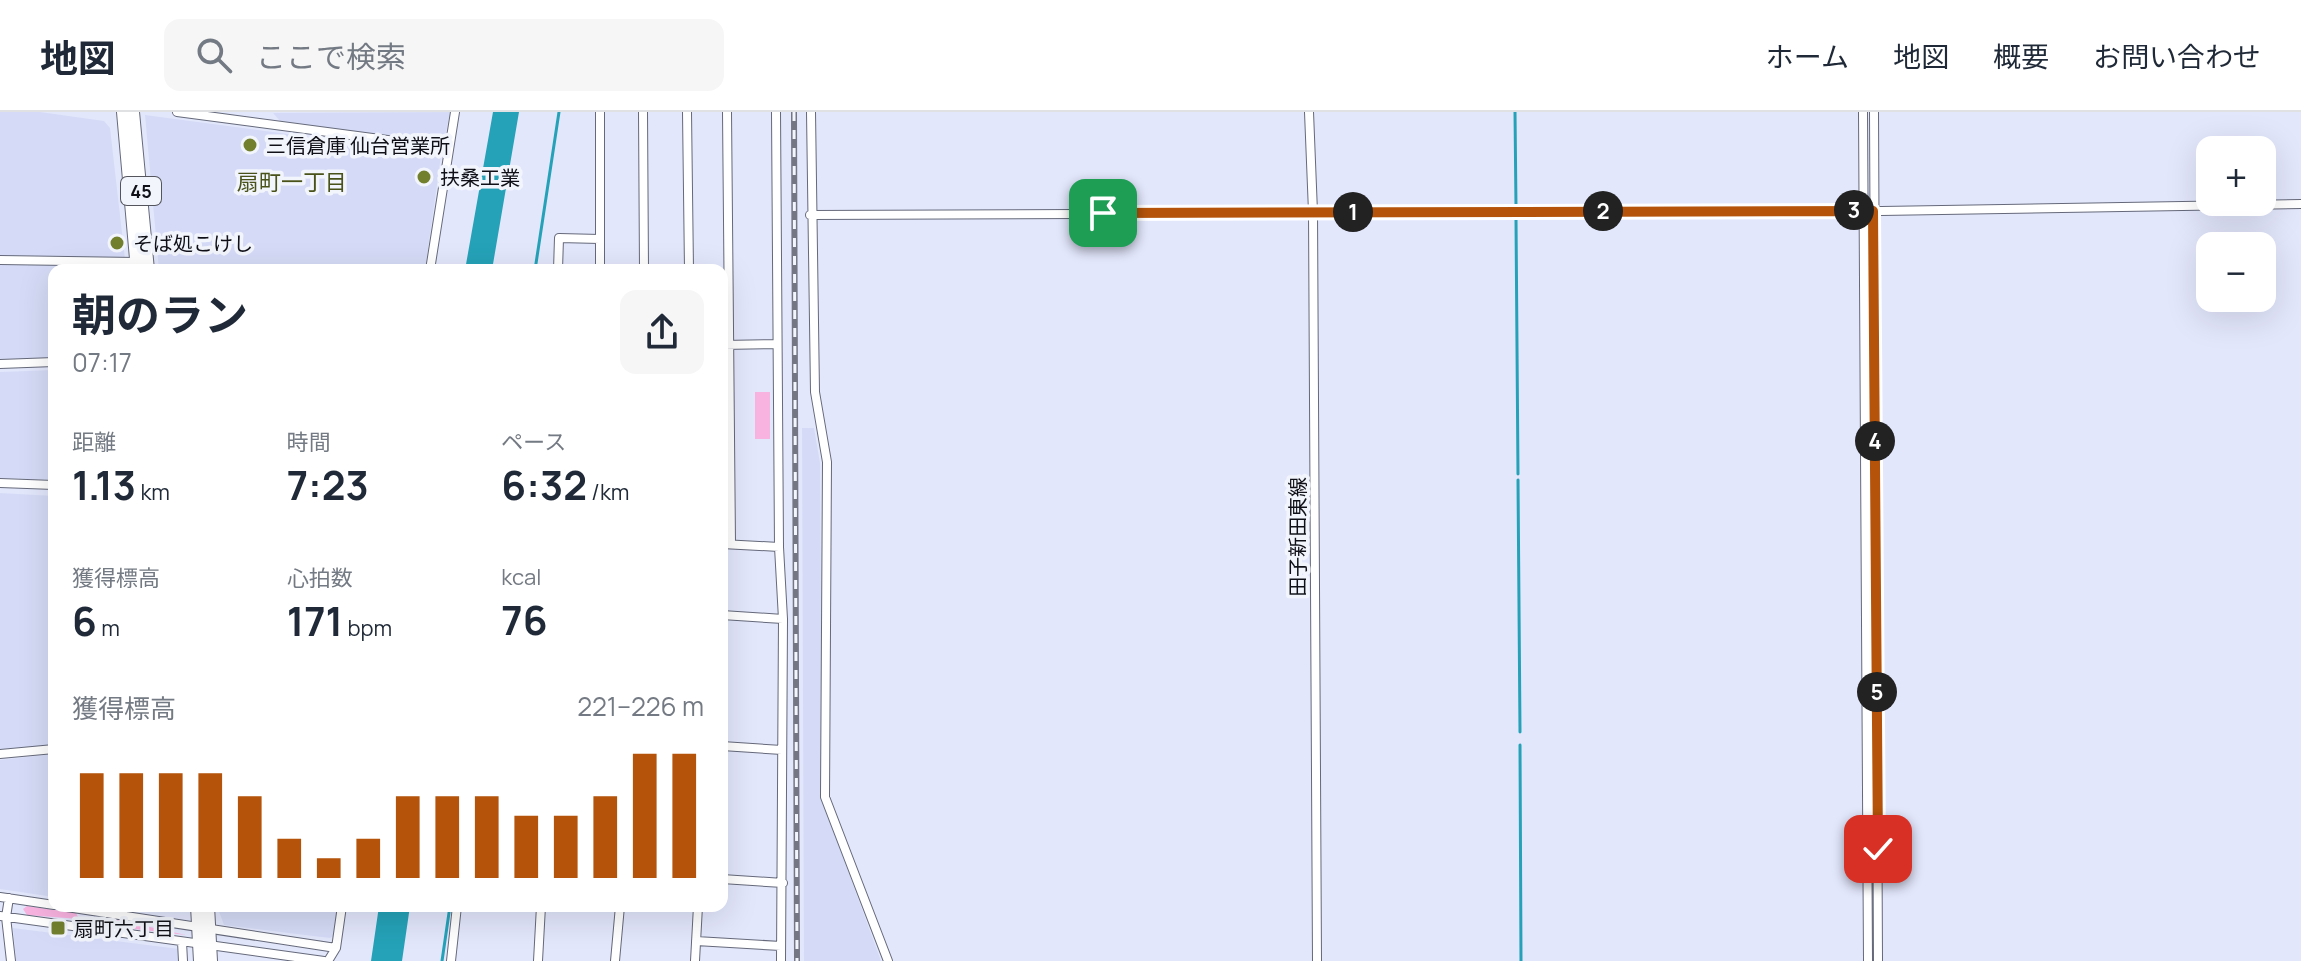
<!DOCTYPE html>
<html lang="ja">
<head>
<meta charset="utf-8">
<style>
  :root { --surface:#fff; --page:#f6f6f7; --text:#1f2937; --muted:#747a83; --line:#e0e1e3; --accent:#b45309 }
  body { margin:0; font-family:Manrope,"Noto Sans JP",sans-serif; background:var(--page); color:var(--text); height:100vh; display:flex; flex-direction:column; font-size:30px; white-space:nowrap }
  * { box-sizing:border-box; margin:0 }
  p { font-size:26px; color:var(--muted) }
  .icon { flex:none; width:44px; height:44px; fill:none; stroke:currentColor; stroke-width:2; stroke-linecap:round; stroke-linejoin:round }
  .map { position:relative; flex:1; overflow:hidden }
  .panel { position:absolute; left:48px; top:152px; width:680px; height:648px; display:flex; flex-direction:column; background:var(--surface); border-radius:16px; box-shadow:0 8px 32px #0002 }
  .panel>* { flex:none }
  .controls { position:absolute; left:2196px; top:24px; display:grid; gap:16px }
  .controls a { display:grid; place-items:center; width:80px; height:80px; border-radius:16px; background:var(--surface); box-shadow:0 8px 32px #0002; font-size:40px }
  .pin { position:absolute; display:grid; place-items:center; width:68px; height:68px; color:#fff; margin:-34px; border-radius:16px; box-shadow:0 4px 12px #0006 }
  .km { position:absolute; width:40px; height:40px; margin:-20px; border-radius:50%; background:#222; color:#fff; font-size:22px; line-height:40px; text-align:center }
  .round { display:grid; place-items:center; flex:none; width:84px; height:84px; border-radius:16px; background:var(--page) }
  .summary { display:flex; align-items:center; justify-content:space-between; height:136px; padding:0 24px }
  h1 { font-size:44px; font-weight:700; line-height:60px }
  .stats { display:grid; grid-template-columns:repeat(3,1fr); gap:12px; height:136px; padding:8px 24px }
  .stats div { display:grid; align-content:center }
  .stats b { font-size:40px; font-weight:700 }
  .stats small { font-size:22px; font-weight:400 }
  .stats p { font-size:22px }
  .chart { height:224px; padding:16px 24px }
  .chart p { display:flex; justify-content:space-between }
  .chart svg { width:100%; height:144px; margin-top:8px; stroke:var(--accent); stroke-width:6 }
  header { display:flex; align-items:center; gap:48px; box-sizing:border-box; height:112px; padding:0 40px; background:var(--surface); border-bottom:2px solid var(--line) }
  header strong { font-size:38px }
  nav { display:flex; gap:44px; margin-inline-start:auto; font-size:28px }
  .search { width:560px; height:72px; background:var(--page); display:flex; align-items:center; gap:20px; box-sizing:border-box; padding:0 28px; border-radius:16px; color:var(--muted); font-size:30px }
  .map>svg:first-child { display:block }
  .built { fill:#d5dbf6 }
  .green { fill:#f9b3e1 }
  .water { fill:#25a2b8 }
  .lines { fill:none; stroke-linecap:round; stroke-linejoin:round }
  .stream { stroke:#25a2b8; stroke-width:3 }
  .minor-casing { stroke:#65697a; stroke-width:10 }
  .highway-casing { stroke:#65697a; stroke-width:14 }
  .minor { stroke:#fff; stroke-width:8 }
  .highway { stroke:#fff; stroke-width:12 }
  .rail-casing { stroke:#747684; stroke-width:6 }
  .rail { stroke:#f3f5fd; stroke-width:3; stroke-dasharray:9; stroke-linecap:butt }
  .route-casing { stroke:#fff; stroke-width:16 }
  .route { stroke:#b45309; stroke-width:10 }
  .poi-dot { fill:#72802e; stroke:#f3f5fd; stroke-width:3 }
  .labels { text-anchor:middle; dominant-baseline:central; stroke-width:7; stroke-linejoin:round; paint-order:stroke }
  .shield { fill:#f3f5fd; stroke:#54555d; stroke-width:2 }
  .shield-label { font-size:18px; font-weight:bold; fill:#101118 }
  .poi-label { font-size:20px; fill:#101118; stroke:#f3f5fd; text-anchor:start }
  .street-label { font-size:20px; fill:#101118; stroke:#f3f5fd }
  .neighbourhood-label { font-size:22px; fill:#485219; stroke:#f3f5fd }
</style>
</head>
<body>
<header>
<strong>地図</strong>
<div class="search"><svg class="icon" aria-label="search" viewBox="0 0 24 24"><circle cx="10" cy="10" r="6"/><path d="M15 15l6 6"/></svg>ここで検索</div>
<nav><a>ホーム</a><a>地図</a><a>概要</a><a>お問い合わせ</a></nav>
</header>
<div class="map">
<svg width="2301" height="849" viewBox="0 0 2301 849">
  <rect width="100%" height="100%" fill="#e3e7fc"/>
  <path class="built" d="M0,0H40L104,9L110,16L125,147L0,145Z
    M450,0L445,25L434,30L280,9L273,1Z
    M145,3L438,42L441,44L425,158H159Z
    M0,151L87,155V158H54V247L0,248Z
    M54,258V368L0,366V260Z
    M802,316H814L820,351L822,688L881,849H804Z
    M0,381L54,384V634L0,640Z
    M54,642V785L0,777V648Z
    M217,794H339L335,823L330,826L224,813Z
    M13,816L179,837V849H16Z"/>
  <path class="green" d="M755,280H770V327H755Z
    M27,794L76,801L79,807L27,803L23,797Z
    M100,804L186,823L100,813L97,808Z"/>
  <path class="water" d="M493,0H519L492,158H465Z
    M379,794H410L402,849H371Z"/>
  <g class="lines">
    <path class="stream" d="M1515,0L1516,95
      M1516,107L1518,362
      M535,158L559,0
      M1518,368L1520,620
      M1520,633L1521,849
      M442,849L450,794"/>
    <g class="minor-casing">
      <path id="minor" d="M177,0L448,36
        M600,0V158
        M643,0L644,158
        M687,0L689,158
        M727,0L731,432
        M776,0L779,435L783,507L781,849
        M811,0L815,280L827,350L825,685L888,849
        M1309,0L1313,100L1317,849
        M1863,0L1868,849
        M1874,0L1878,849
        M810,103L1881,99L2301,92
        M0,148L136,150
        M430,158L455,0
        M558,158L559,126L600,127
        M722,233L776,232
        M0,252L54,250
        M0,371L54,373
        M722,432L779,435
        M722,503L783,507
        M722,634L782,638
        M0,642L54,637
        M722,767L783,771
        M0,785L54,793
        M9,786L6,805L11,849
        M60,794L336,836
        M0,804L324,849
        M696,829L781,834
        M182,830L183,849
        M328,849L336,836L342,794
        M451,849L457,794
        M538,849L541,794
        M615,849L620,794
        M695,849L698,794"/>
    </g>
    <g class="highway-casing">
      <path id="highway" d="M123,0L137,158
        M133,0L148,158
        M197,794L200,849
        M208,794L211,849"/>
    </g>
    <use href="#minor" class="minor"/>
    <use href="#highway" class="highway"/>
    <g class="rail-casing">
      <path id="rail" d="M794,0L797,849"/>
    </g>
    <use href="#rail" class="rail"/>
  </g>
  <g class="lines">
    <g class="route-casing">
      <path id="route" d="M1103,101L1873,99L1878,737"/>
    </g>
    <use href="#route" class="route"/>
  </g>
  <g class="poi-dot">
    <circle cx="250" cy="33" r="8"/>
    <circle cx="424" cy="65" r="8"/>
    <circle cx="117" cy="131" r="8"/>
    <rect x="50" y="808" width="16" height="16" rx="4"/>
  </g>
  <g class="labels">
    <rect class="shield" x="121" y="65" width="40" height="28" rx="6"/>
    <g class="shield-label">
      <text x="141" y="79">45</text>
    </g>
    <g class="poi-label">
      <text x="266" y="33">三信倉庫 仙台営業所</text>
      <text x="440" y="65">扶桑工業</text>
      <text x="133" y="131">そば処こけし</text>
      <text x="74" y="816">扇町六丁目</text>
    </g>
    <g class="street-label">
      <text transform="translate(1297 425) rotate(-90)">田子新田東線</text>
    </g>
    <g class="neighbourhood-label">
      <text x="292" y="70">扇町一丁目</text>
    </g>
  </g>
</svg>
<div class="controls">
<a>+</a>
<a>−</a>
</div>
<div class="pin" style="left:1103px;top:101px;background:#1e9e55"><svg class="icon" aria-label="arrive" viewBox="0 0 24 24"><path d="M6 21V4h12l-3 4 3 4H6"/></svg></div>
<div class="pin" style="left:1878px;top:737px;background:#d93025"><svg class="icon" aria-label="check" viewBox="0 0 24 24"><path d="M5 12l5 5 9-10"/></svg></div>
<b class="km" style="left:1353px;top:100px">1</b>
<b class="km" style="left:1603px;top:99px">2</b>
<b class="km" style="left:1854px;top:98px">3</b>
<b class="km" style="left:1875px;top:329px">4</b>
<b class="km" style="left:1877px;top:580px">5</b>
<section class="panel">
<div class="summary"><div><h1>朝のラン</h1><p>07:17</p></div><a class="round"><svg class="icon" aria-label="share" viewBox="0 0 24 24"><path d="M12 15V3M7 8l5-5 5 5M5 13v7h14v-7"/></svg></a></div>
<div class="stats">
<div><p>距離</p><b>1.13<small> km</small></b></div>
<div><p>時間</p><b>7:23</b></div>
<div><p>ペース</p><b>6:32<small> /km</small></b></div>
</div>
<div class="stats">
<div><p>獲得標高</p><b>6<small> m</small></b></div>
<div><p>心拍数</p><b>171<small> bpm</small></b></div>
<div><p>kcal</p><b>76</b></div>
</div>
<div class="chart"><p><span>獲得標高</span>221–226 m</p>
<svg viewBox="0 0 160 44" preserveAspectRatio="none"><path d="M5 44V12M15 44V12M25 44V12M35 44V12M45 44V19M55 44V32M65 44V38M75 44V32M85 44V19M95 44V19M105 44V19M115 44V25M125 44V25M135 44V19M145 44V6M155 44V6"/></svg>
</div>
</section>
</div>
</body>
</html>
